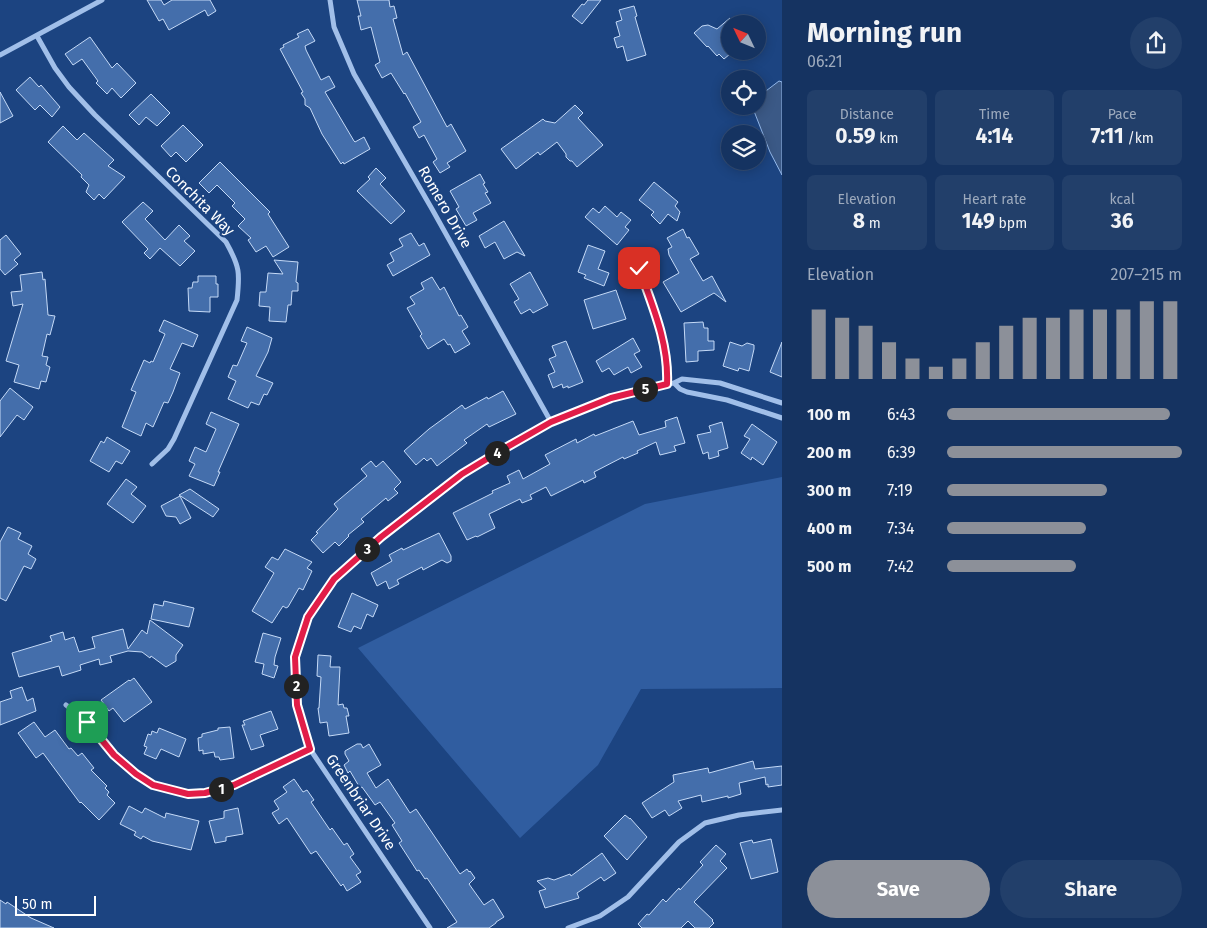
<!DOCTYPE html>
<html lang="en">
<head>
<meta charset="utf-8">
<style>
  :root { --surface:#153361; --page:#223f6a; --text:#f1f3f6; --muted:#9daabd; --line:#344e76; --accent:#8c9099 }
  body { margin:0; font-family:"Fira Sans",sans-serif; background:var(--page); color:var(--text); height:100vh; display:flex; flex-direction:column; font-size:19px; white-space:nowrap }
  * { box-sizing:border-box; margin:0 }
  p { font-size:16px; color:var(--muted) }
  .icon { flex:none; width:28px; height:28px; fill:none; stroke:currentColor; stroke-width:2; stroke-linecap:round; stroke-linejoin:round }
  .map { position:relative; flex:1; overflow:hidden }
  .details { display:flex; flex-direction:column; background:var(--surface); width:425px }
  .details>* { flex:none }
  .needle { width:32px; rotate:313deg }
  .buttons { position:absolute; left:721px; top:15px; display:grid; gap:10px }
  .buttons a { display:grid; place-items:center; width:45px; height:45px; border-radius:50%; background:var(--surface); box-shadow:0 2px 12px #0003,0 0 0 1px var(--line); font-size:25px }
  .scale { position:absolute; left:15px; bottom:12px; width:81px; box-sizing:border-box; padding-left:5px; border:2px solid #fff; border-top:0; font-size:14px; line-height:18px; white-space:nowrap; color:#fff; -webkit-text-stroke:4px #1c4481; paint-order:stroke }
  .pin { position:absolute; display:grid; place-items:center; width:42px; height:42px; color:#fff; margin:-21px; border-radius:10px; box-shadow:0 2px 8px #0006 }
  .km { position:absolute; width:25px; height:25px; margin:-12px; border-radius:50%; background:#222; color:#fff; font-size:14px; line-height:25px; text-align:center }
  .round { display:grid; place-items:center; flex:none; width:52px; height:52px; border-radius:26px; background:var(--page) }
  .summary { display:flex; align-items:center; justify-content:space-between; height:85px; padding:0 25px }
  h1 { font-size:28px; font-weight:700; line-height:38px }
  .figures { display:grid; grid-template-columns:repeat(3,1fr); gap:8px; height:85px; padding:5px 25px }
  .figures div { display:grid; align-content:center; border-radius:8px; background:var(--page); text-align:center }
  .figures b { font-size:21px; font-weight:700 }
  .figures small { font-size:14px; font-weight:400 }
  .figures p { font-size:14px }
  .chart { height:140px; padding:10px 25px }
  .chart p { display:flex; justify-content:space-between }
  .chart svg { width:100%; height:90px; margin-top:5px; stroke:var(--accent); stroke-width:6 }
  .button { display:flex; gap:10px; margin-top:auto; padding:10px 25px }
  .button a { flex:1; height:58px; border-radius:30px; background:var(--accent); color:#fff; font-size:20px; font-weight:700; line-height:58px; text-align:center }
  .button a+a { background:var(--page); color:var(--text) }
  ul { padding:0 25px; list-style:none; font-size:16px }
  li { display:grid; grid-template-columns:80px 60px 1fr; align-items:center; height:38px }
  li i { height:12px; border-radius:6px; background:var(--accent) }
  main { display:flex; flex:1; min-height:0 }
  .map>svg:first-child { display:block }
  .green { fill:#305da0 }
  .water { fill:#3b5986; stroke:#94b9eb }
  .building { fill:#446eab; stroke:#c5daf7 }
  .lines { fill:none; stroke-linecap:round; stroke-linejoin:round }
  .street { stroke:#a1bfe9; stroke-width:5 }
  .route-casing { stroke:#fff; stroke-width:10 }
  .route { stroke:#e11d48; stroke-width:6 }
  .labels { text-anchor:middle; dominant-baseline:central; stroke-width:4.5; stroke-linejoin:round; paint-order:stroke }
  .street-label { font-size:15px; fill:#fff; stroke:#1c4481 }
</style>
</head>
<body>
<main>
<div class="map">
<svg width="782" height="928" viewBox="0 0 782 928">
  <rect width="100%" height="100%" fill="#1c4481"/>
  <path class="green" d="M782,477V688L641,689L598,765L520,838L358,648L645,504Z"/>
  <path class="water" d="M779,81L782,82V175L770,152L752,106H758V97Z"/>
  <path class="building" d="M147,0H161L164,5L172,0H210L216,11L208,16L205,10L169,30L163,19L159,21Z
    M357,0H389L390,7L394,6L397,18L393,19L403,55L407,52L447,127L451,124L466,151L447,163L450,167L440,173L433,162L437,159L424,135L419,138L413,127L421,122L405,93L404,94L391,73L382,78L375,65L380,62L371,27L361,30L358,16H361Z
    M588,0H601L582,24L572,16L582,4L584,5Z
    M634,6L637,16L635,17L646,55L627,61L623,46L617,48L614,38L620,36L616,22L622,20L619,10Z
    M730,18V54L724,59L719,54L717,56L708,46L707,47L694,33L702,26L708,25L717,29Z
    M308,29L315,41L305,46L306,50L321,80L329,76L335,87L325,92L354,141L355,142L364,137L370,149L344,164L343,162L341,164L322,134L310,108L305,105V99L301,93L303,92L280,49L284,47L283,45L299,37L297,34Z
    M90,37L112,68L117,63L136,83L121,98L112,88L107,94L96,83L98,81L82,59L73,65L65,54Z
    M30,77L39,87L41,85L60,107L52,117L40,105L35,110L16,90Z
    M0,92L13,116L0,123Z
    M151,94L170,113L157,126L146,117L139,125L129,115Z
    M575,105L583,113L578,118L603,145L577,167L572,161H570L566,157V154L557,142L540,155L538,152L516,169L501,149L543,119L545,121L555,123Z
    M183,125L203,145L186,162L176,152L171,157L161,146Z
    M63,126L77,140L84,133L114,160L108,166L125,177L104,199L99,194L94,200L86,192L89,185L81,177L82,175L48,142Z
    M220,162L270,212L268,214L289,247L273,257L266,246L256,252L248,240L251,238L238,226L245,219L232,206L235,203L217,185L209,193L199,183Z
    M376,168L386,178L380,184L405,211L391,224L357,191L370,179L368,177Z
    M480,174L485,183L483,184L488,192L485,193L491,203L473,213L477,220L466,226L456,209L459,207L450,191Z
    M654,182L678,202L675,206L680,212L677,221L668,214L660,224L651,215L654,212L639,200Z
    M143,202L153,211L145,219L165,240L179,225L190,236L184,241L195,251L180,266L160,248L150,259L144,253L148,249L122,222Z
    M605,206L617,217L621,212L631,220L625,227L629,230L617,245L585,217L593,208L599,213Z
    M504,221L517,243L525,256L517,252L504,259L495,242L485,248L479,236Z
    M683,229L687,238L689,237L699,254L690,259L703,281L712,276L726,302L714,293L681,312L663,282L679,273L669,255L668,249L672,247L667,238Z
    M411,233L419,246L424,243L430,255L393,276L387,265L394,261L390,253L403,246L399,239Z
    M6,235L21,254L14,260L18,264L5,275L0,269V240Z
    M588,245L605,251L598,269L609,273L604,286L584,278L586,275L578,272Z
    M274,260L298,262L296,282L298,283V291H292L291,305H288L286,322L269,321L270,307L259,306L260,292H266L268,273L283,274Z
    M42,272L43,280L45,279L48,315L55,316L50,335L47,334L42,356L48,357L46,365L50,367L46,382L41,381L39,389L14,382L19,365L6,361L23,304L13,306L11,292L22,291L20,275Z
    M530,272L548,305L533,313L530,309L521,314L514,302L519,299L510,284Z
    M198,276H216V284H218V297H210V312L189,311L188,288H192L193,282H198Z
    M432,277L440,290L444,287L459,316L461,315L468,327L462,331L470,344L455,353L450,344L448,345L444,339L428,349L420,336L422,334L407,308L415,304L410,297L424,289L421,283Z
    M616,290L626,319L593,329L584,300Z
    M164,320L198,335L193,347L182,343L170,369L180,373L173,392L168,403L164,402L153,427L146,423L141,436L122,427L136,392L131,390L144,360L150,363L151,361L153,362L165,334L159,331Z
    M703,322L704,328H708V341H714V350L698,351V361L686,362L684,323Z
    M247,327L272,338L268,352L256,376L273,383L267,395L264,394L259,405L251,402L248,408L228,399L236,381L228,377L233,365L237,366L247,343L241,341Z
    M633,338L640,351L634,354L642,367L631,373L628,367L614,375L609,368L602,372L596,361Z
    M566,341L583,382L568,388V386L563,388L562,384L553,388L548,375L555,372L549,359L556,356L552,346Z
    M730,342L742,346L747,343L754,345V349L749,371L739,368L738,371L723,366Z
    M782,342V377L770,372Z
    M10,388L33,407L24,420L17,415L0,437V401Z
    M503,391L516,414L489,427L487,424L464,440L467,443L437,466L431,458L427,461L424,458L416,465L404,451L429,429L462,405L465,409L487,397L488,399Z
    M211,412L239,424L218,472H220L214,486L189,476L195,464L189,461L195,447L206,452L216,429L206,424Z
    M677,417L685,443L674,446L676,451L660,455L656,442L637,451L638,453L624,459L623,457L594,472L596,477L584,483L583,480L551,496L546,487L530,495L532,499L522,503L520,499L489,514L495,528L477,537L476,536L467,540L453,513L493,493L492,491L510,483L507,476L519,470L523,479L550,464L545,455L576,439L577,443L594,434L595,436L633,421L639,435L666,427L665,421Z
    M722,422L728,448L718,451L719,456L709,459L708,452L703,454L697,435L711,432L709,426Z
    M752,424L777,442L763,465L752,457L751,460L741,453L750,439L744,436Z
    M107,437L130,451L122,464L116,461L109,472L90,461L101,441L104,443Z
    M371,461L376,467L383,461L401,482L394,489L398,493L388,501L386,498L361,519L364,522L348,535L349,536L339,546L335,542L323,553L311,540L318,533L316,532L338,509L334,504L367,476L361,469Z
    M126,479L137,487L131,494L146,506L133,523L107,504Z
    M190,489L219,509L213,517L179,495Z
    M180,496L191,518L180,524L176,517L166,516L161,506Z
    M8,527L21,533L18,539L32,546L28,554L36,559L31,569L24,566L6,601L0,598V542Z
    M439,533L451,556V561L447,563L442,560L423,570L422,567L397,580L399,584L389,589L386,581L377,586L371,573L392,561L389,555L402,548L403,550Z
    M285,549L312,562L307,568L312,571L303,590L299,588L288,607L286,608L283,606L272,623L252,611L274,573L265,567L272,557L278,560Z
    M352,593L378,605L373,617L367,614L361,629L354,626L351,632L338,627Z
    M164,601L194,608L189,627L151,619L154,604L163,606Z
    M150,620L183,645L176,655V661L166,667L151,656L150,658L142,652L128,651L110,656L112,662L100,665L99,659L80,665L81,670L62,676L59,666L19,677L12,653L52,641L50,636L63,632L65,640L74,637L79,652L95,648L92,637L123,629L128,649L142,630L147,634Z
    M263,633L281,638L275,657L274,665L278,666L274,678L262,674L264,664L255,662Z
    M318,655L331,656L330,667H340L338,705L343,704L344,708H347L349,716H346L349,733L329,736L327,722L320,723L318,708H319L321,677L317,676Z
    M134,678L152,702L124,722L113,708L109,711L101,700L129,680L130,681Z
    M22,687L27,701L33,698L36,711L0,725V702L12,698L10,691Z
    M271,711L278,729L260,735L264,746L251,750L242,725H245L243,721Z
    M34,722L45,737L55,730L69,749L71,748L78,756L82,753L94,768L91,770L107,786L105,788L109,792L107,795L115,803L99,820L81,802L80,803L43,753L36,758L18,733Z
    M230,727L234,758L220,760L219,757H215L214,752L203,754V750L199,751L198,738L202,737V734L218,730V728Z
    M159,728L186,739L179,757L161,749L156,759L144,754L147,747L144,746L148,734L151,735L152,731L157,733Z
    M357,744H361L363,748L369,744L381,765L367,773L376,788L388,779L410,813L416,809L460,874L467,869L469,872L470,871L475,878L469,884L484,905L493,899L504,917L496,922V923L489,928H447L457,922L427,878L425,879L419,870L417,871L410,860L399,843L402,841L392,825L395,823L380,802L375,805L362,787L360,788L350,771L348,773L344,765L349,761L345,754V751Z
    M753,761L755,769L782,766V785L768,787V784L766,785L765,777L739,783L741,794L728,798V796L702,802L701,795L678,801L682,808L669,816L665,810L652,818L642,803L674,782L673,775L708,768L709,773Z
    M294,779L303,792L307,790L314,800L311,802L330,830L332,828L344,845L347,843L354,854L350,857L361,872L356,875L361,882L347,891L343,884L341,886L316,851L311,854L287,818L279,824L272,813L279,809L274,801L287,792L283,787Z
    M129,806L142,813L145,808L165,818L166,813L199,821L191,850L152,841L143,836L141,839L134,835L136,832L120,824Z
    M238,808L243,834L226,837V841L215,843L209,821L224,818V811Z
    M625,815L630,819V818L647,837L627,860L604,836Z
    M771,839L778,872L751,879L740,843L752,840L753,843Z
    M716,845L726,854L720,861L727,868L694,902L713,920L712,921L714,923L709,928H695L688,921L681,928H642L638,924L647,914L649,915L663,899L666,902L679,888L680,890L703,865L700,862Z
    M602,853L616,873L604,881L601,877L577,893L579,898L545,908L539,891L546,889L537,881L548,878L554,880L570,874L571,876Z
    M0,900L6,904L7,902L31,918L54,928H0Z"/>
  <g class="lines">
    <path class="street" d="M330,0L334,27L354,74L432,209L551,422
      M37,36L55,68L69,87L95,115L226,242C240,267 240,273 237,300L174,439L168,449L152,464
      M0,55L102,0
      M639,268C652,305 669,343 667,384
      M674,383L680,389L687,392L727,400L782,418
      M66,705L87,721L114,755L136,774L153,785L188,794L205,793L234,785L310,749
      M430,928L310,749L297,705L295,657L308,617L333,579L381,537L462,474L551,422L611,398L667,384L674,383L682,379L720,383L782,403
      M568,928L600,916L628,897L679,842L705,823L739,815L782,810"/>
  </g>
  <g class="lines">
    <g class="route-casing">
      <path id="route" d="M87,722L114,755L136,774L153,785L188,794L205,793L234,785L310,749L297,705L295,657L308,617L334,579L381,537L462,474L500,451L551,422L611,398L667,384C669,343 652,305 639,268"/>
    </g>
    <use href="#route" class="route"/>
  </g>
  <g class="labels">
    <g class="street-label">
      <text transform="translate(200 201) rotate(45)">Conchita Way</text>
      <text transform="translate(445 207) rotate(60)">Romero Drive</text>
      <text transform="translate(361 802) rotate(56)">Greenbriar Drive</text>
    </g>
  </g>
</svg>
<div class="buttons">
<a><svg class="needle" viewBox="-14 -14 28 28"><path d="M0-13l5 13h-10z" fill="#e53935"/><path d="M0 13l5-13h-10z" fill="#9daabd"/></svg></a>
<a><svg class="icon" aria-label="locate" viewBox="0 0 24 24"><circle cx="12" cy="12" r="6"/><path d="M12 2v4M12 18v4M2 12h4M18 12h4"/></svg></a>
<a><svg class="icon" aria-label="layers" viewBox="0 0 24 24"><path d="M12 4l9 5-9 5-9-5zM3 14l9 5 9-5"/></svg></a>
</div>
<div class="scale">50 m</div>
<div class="pin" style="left:87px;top:722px;background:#1e9e55"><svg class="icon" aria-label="arrive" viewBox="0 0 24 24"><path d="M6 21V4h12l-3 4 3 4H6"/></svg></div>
<div class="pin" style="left:639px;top:268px;background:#d93025"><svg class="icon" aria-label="check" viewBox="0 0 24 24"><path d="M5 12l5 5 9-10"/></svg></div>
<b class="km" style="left:221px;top:789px">1</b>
<b class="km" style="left:296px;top:686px">2</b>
<b class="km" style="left:367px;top:549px">3</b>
<b class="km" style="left:497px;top:453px">4</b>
<b class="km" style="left:645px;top:389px">5</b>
</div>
<section class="details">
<div class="summary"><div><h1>Morning run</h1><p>06:21</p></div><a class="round"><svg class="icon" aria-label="share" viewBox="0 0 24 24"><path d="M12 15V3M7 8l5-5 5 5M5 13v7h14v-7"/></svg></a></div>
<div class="figures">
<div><p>Distance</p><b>0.59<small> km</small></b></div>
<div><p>Time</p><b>4:14</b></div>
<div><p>Pace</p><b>7:11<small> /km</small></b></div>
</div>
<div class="figures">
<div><p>Elevation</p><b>8<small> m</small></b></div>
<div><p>Heart rate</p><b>149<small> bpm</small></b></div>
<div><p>kcal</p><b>36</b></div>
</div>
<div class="chart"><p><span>Elevation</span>207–215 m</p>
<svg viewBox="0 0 160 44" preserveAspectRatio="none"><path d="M5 44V10M15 44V14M25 44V18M35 44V26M45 44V34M55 44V38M65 44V34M75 44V26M85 44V18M95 44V14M105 44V14M115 44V10M125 44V10M135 44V10M145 44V6M155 44V6"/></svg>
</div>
<ul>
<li><b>100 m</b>6:43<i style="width:95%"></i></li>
<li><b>200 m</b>6:39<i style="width:100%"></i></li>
<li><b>300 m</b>7:19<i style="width:68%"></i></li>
<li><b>400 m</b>7:34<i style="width:59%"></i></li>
<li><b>500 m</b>7:42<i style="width:55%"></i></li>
</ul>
<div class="button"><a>Save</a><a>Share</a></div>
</section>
</main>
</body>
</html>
